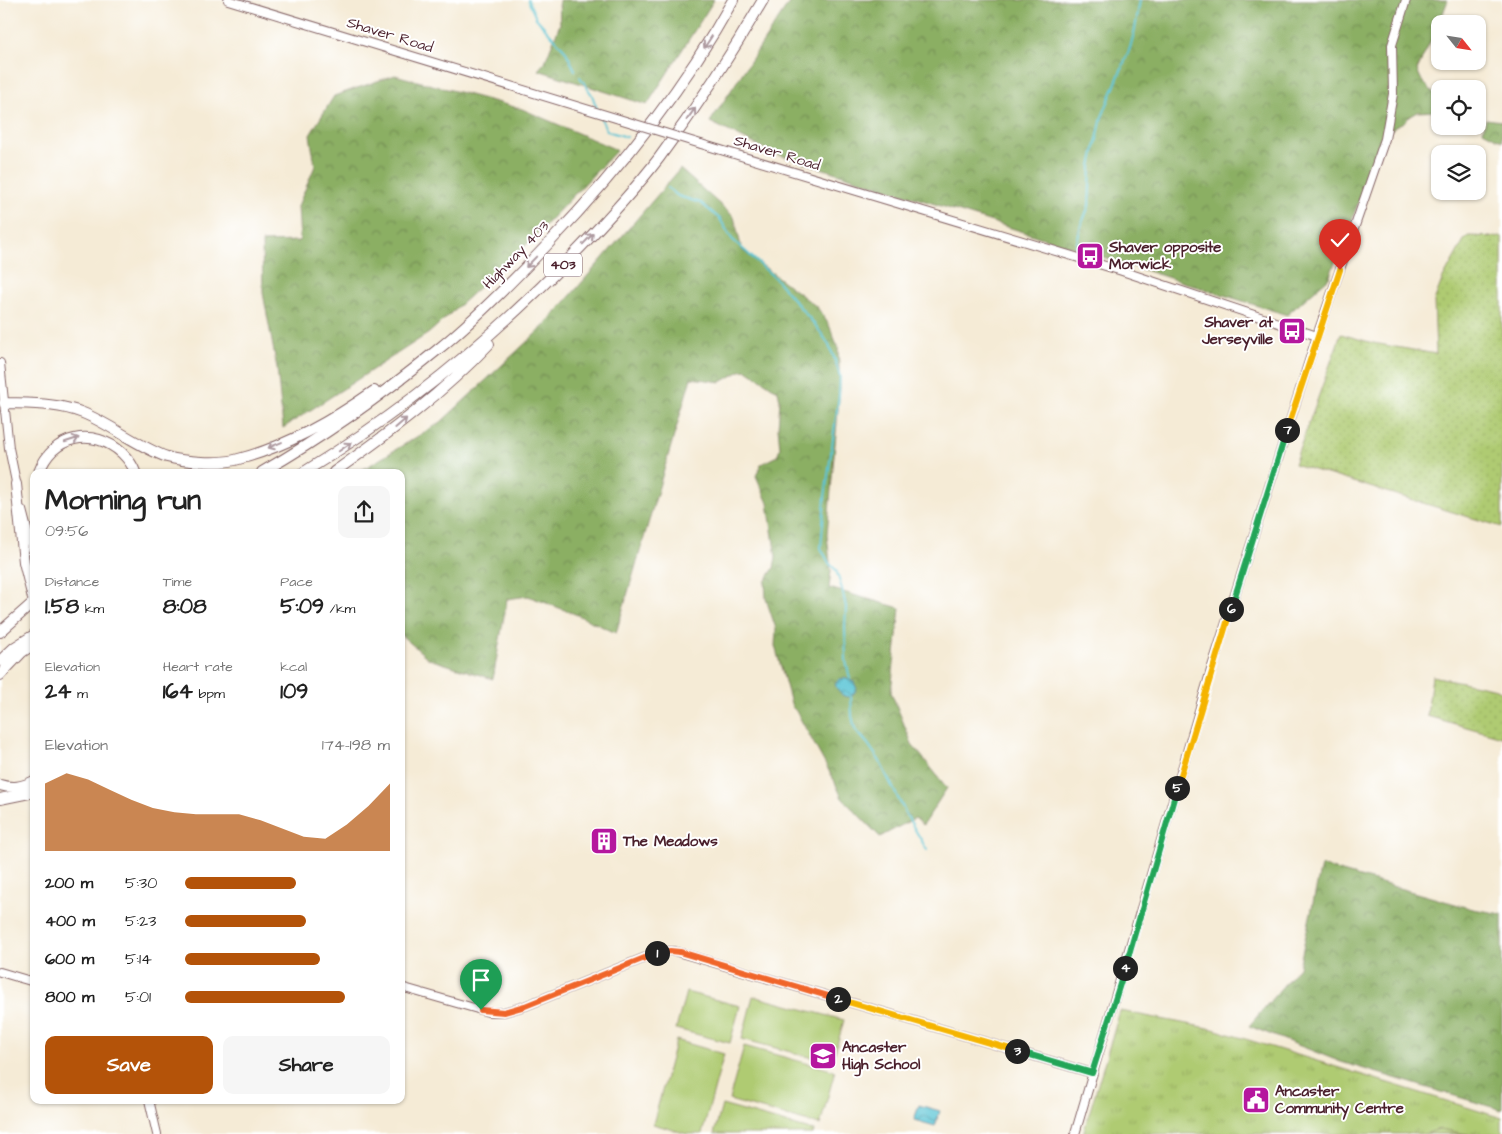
<!DOCTYPE html>
<html lang="en">
<head>
<meta charset="utf-8">
<style>
  :root { --surface:#fff; --page:#f6f6f6; --text:#222; --muted:#767676; --accent:#b45309 }
  body { margin:0; font-family:"Architects Daughter",sans-serif; background:var(--page); color:var(--text); height:100vh; display:flex; flex-direction:column; font-size:19px; white-space:nowrap }
  * { box-sizing:border-box; margin:0 }
  p { font-size:16px; color:var(--muted) }
  .icon { flex:none; width:28px; height:28px; fill:none; stroke:currentColor; stroke-width:2; stroke-linecap:round; stroke-linejoin:round }
  .map { position:relative; flex:1; overflow:hidden }
  .panel { position:absolute; left:30px; top:469px; width:375px; height:635px; display:flex; flex-direction:column; background:var(--surface); border-radius:10px; box-shadow:0 1px 4px #0004 }
  .panel>* { flex:none }
  .needle { width:32px; rotate:120deg }
  .controls { position:absolute; left:1431px; top:15px; display:grid; gap:10px }
  .controls a { display:grid; place-items:center; width:55px; height:55px; border-radius:10px; background:var(--surface); box-shadow:0 1px 4px #0004; font-size:25px }
  .pin { position:absolute; display:grid; place-items:center; width:42px; height:42px; color:#fff; margin:-51px -21px; border-radius:50% 50% 50% 0; rotate:-45deg; box-shadow:0 0 5px #0007 }
  .pin .icon { rotate:45deg }
  .km { position:absolute; width:25px; height:25px; margin:-12px; border-radius:50%; background:#222; color:#fff; font-size:14px; line-height:25px; text-align:center }
  .round { display:grid; place-items:center; flex:none; width:52px; height:52px; border-radius:10px; background:var(--page) }
  .headline { display:flex; align-items:center; justify-content:space-between; height:85px; padding:0 15px }
  h1 { font-size:28px; font-weight:700; line-height:38px }
  .metrics { display:grid; grid-template-columns:repeat(3,1fr); gap:8px; height:85px; padding:5px 15px }
  .metrics div { display:grid; align-content:center }
  .metrics b { font-size:21px; font-weight:700 }
  .metrics small { font-size:14px; font-weight:400 }
  .metrics p { font-size:14px }
  .chart { height:140px; padding:10px 15px }
  .chart p { display:flex; justify-content:space-between }
  .chart svg { width:100%; height:90px; margin-top:5px; fill:var(--accent); opacity:.7 }
  .primary-button { display:flex; gap:10px; margin-top:auto; padding:10px 15px }
  .primary-button a { flex:1; height:58px; border-radius:10px; background:var(--accent); color:#fff; font-size:20px; font-weight:700; line-height:58px; text-align:center }
  .primary-button a+a { background:var(--page); color:var(--text) }
  ul { padding:0 15px; list-style:none; font-size:16px }
  li { display:grid; grid-template-columns:80px 60px 1fr; align-items:center; height:38px }
  li i { height:12px; border-radius:6px; background:var(--accent) }
  .map>svg:first-child { display:block }
  .grass { fill:url(#grass-dots); stroke:#7c754e }
  .forest { fill:url(#forest-crowns); stroke:#6a6748 }
  .park { fill:url(#park-tufts); stroke:#7c754e }
  .pitch { fill:#afcb72; stroke:#7c754e }
  .water { fill:url(#water-waves); stroke:#527280 }
  .lines { fill:none; stroke-linecap:round; stroke-linejoin:round }
  .stream { stroke:#5ac5d5; stroke-width:2 }
  .secondary-casing { stroke:#866667; stroke-width:10 }
  .highway-casing { stroke:#866667; stroke-width:12 }
  .secondary { stroke:#fff; stroke-width:8 }
  .highway { stroke:#fff; stroke-width:10 }
  .secondary-bridge-casing { stroke:#866667; stroke-width:10; stroke-linecap:butt }
  .secondary-bridge { stroke:#fff; stroke-width:8 }
  .oneway { stroke:#ae9aa0 }
  .split-1-casing { stroke:#fff; stroke-width:10 }
  .split-2-casing { stroke:#fff; stroke-width:10 }
  .split-3-casing { stroke:#fff; stroke-width:10 }
  .split-4-casing { stroke:#fff; stroke-width:10 }
  .split-5-casing { stroke:#fff; stroke-width:10 }
  .split-6-casing { stroke:#fff; stroke-width:10 }
  .split-7-casing { stroke:#fff; stroke-width:10 }
  .split-8-casing { stroke:#fff; stroke-width:10 }
  .split-1 { stroke:#f0652b; stroke-width:6 }
  .split-2 { stroke:#f0652b; stroke-width:6 }
  .split-3 { stroke:#f5b400; stroke-width:6 }
  .split-4 { stroke:#22a559; stroke-width:6 }
  .split-5 { stroke:#22a559; stroke-width:6 }
  .split-6 { stroke:#f5b400; stroke-width:6 }
  .split-7 { stroke:#22a559; stroke-width:6 }
  .split-8 { stroke:#f5b400; stroke-width:6 }
  .labels { text-anchor:middle; dominant-baseline:central; stroke-width:4; stroke-linejoin:round; paint-order:stroke }
  .shield { fill:#fff; stroke:#80626b; stroke-width:1 }
  .shield-label { font-size:14px; font-weight:bold; fill:#4a1f2b }
  .street-label { font-size:15px; fill:#4a1f2b; stroke:#fff }
  .poi-label { font-size:15px; font-weight:bold; fill:#4a1f2b; stroke:#fff; text-anchor:start }
</style>
</head>
<body>
<div class="map">
<svg width="1502" height="1134" viewBox="0 0 1502 1134">
  <defs>
    <pattern id="grass-dots" width="8" height="8" patternUnits="userSpaceOnUse" patternTransform="scale(1.25)"><rect width="8" height="8" fill="#afcb72"/><path d="M2 2h.1M6 6h.1" fill="none" stroke="#98ae63" stroke-width="1.8" stroke-linecap="round"/></pattern>
    <pattern id="forest-crowns" width="20" height="18" patternUnits="userSpaceOnUse" patternTransform="scale(1.25)"><rect width="20" height="18" fill="#8baf64"/><path d="M2 6a3 3 0 1 1 6 0M12 15a3 3 0 1 1 6 0" fill="none" stroke="#748e53"/></pattern>
    <pattern id="park-tufts" width="24" height="20" patternUnits="userSpaceOnUse" patternTransform="scale(1.25)"><rect width="24" height="20" fill="#afcb72"/><path d="M3 7l-1-3M5 7V3M7 7l1-3M15 17l-1-3M17 17v-4M19 17l1-3" fill="none" stroke="#98ae63"/></pattern>
    <pattern id="water-waves" width="16" height="10" patternUnits="userSpaceOnUse" patternTransform="scale(1.25)"><rect width="16" height="10" fill="#5ac5d5"/><path d="M0 5q4-4 8 0t8 0" fill="none" stroke="#4c9fad"/></pattern>
  </defs>
  <rect width="100%" height="100%" fill="#fff"/>
  <filter id="ink" filterUnits="userSpaceOnUse"><feTurbulence type="fractalNoise" baseFrequency=".02" numOctaves="2"/><feDisplacementMap in="SourceGraphic" scale="10" xChannelSelector="R" yChannelSelector="G"/><feConvolveMatrix kernelMatrix="1 2 1 2 8 2 1 2 1" color-interpolation-filters="sRGB"/></filter>
  <filter id="wash" filterUnits="userSpaceOnUse"><feTurbulence type="fractalNoise" baseFrequency=".0096" numOctaves="4" result="noise"/><feDisplacementMap in="SourceGraphic" scale="20" xChannelSelector="R" yChannelSelector="G"/><feGaussianBlur stdDeviation="1.12" result="paint"/><feColorMatrix in="noise" values="0 0 0 0 0 0 0 0 0 0 0 0 0 0 0 0 0 1.4 0 .05"/><feComposite in="paint" operator="in"/></filter>
  <g filter="url(#wash)">
    <rect width="100%" height="100%" fill="#f5ebd6"/>
    <path class="grass" d="M1468,236L1502,237V527L1294,464L1341,334L1373,343L1436,354L1434,301L1442,280L1464,240Z
      M1432,676L1497,689L1502,692V737L1427,716Z"/>
    <path class="forest" d="M559,0H714L647,105L538,70L545,62L560,24Z
      M791,0H1448L1439,24L1417,70L1422,81L1440,99V111L1417,112L1410,116L1404,122L1395,126L1382,142L1329,278L1287,315L773,153L710,122Z
      M395,75L522,109L617,150L527,244L429,333L283,428L277,368L263,293L262,242L300,241L298,206L315,166L310,135L334,96Z
      M1486,119L1502,121V141L1483,131Z
      M680,169L734,217L742,250L817,307L829,325L838,347L840,388L827,535L831,571L829,588L900,608L891,692L912,744L947,788L923,825L915,818L880,837L842,798L834,780L796,711L792,707L775,646L776,629L766,599L765,582L774,568L776,557L768,503L756,476L761,464L777,456L780,448L778,428L780,400L778,391L747,370L740,371L721,382L691,378L616,633L575,614L528,596L507,599L493,679L429,659L401,635V472H362V470L441,422L546,324Z
      M1321,866L1473,909L1502,914V1110L1341,1062L1249,1026L1299,967Z"/>
    <path class="park" d="M1120,1011L1213,1029L1502,1118V1134H1083Z"/>
    <path class="pitch" d="M686,992L740,1006L730,1043L676,1029Z
      M753,996L844,1020L832,1063L742,1039Z
      M676,1040L724,1054L702,1134H687L653,1124Z
      M744,1046L835,1071L820,1125L729,1100Z
      M722,1105L814,1131L813,1134H714Z
      M1439,1129L1467,1134H1425Z"/>
    <path class="water" d="M845,678L854,682L857,689L851,697C842,697 838,693 835,684L839,679Z
      M919,1105L940,1111L935,1126L914,1120Z"/>
    <g class="lines">
      <path class="stream" d="M528,0L536,18L565,50L575,70
        M580,77L592,95L597,109
        M600,116L607,131L627,137
        M668,188L678,196L701,203L720,219L732,239L776,279L816,326L828,343L835,360L840,376L839,396L825,497L821,548L829,563L836,570L842,589L846,607L845,627L846,661L850,679
        M1075,252L1081,225L1089,206L1091,166L1102,117L1130,48L1135,29L1140,0
        M851,697L852,716L855,729L868,744L879,760L907,816L927,850"/>
    </g>
  </g>
  <g filter="url(#ink)">
    <g class="lines">
      <g class="secondary-casing">
        <path id="secondary" d="M228,0L619,119
          M701,144L1122,271L1317,336
          M0,363L9,448L17,487
          M22,510L34,556
          M0,972L34,982
          M401,987L488,1012H504L525,1006L654,954L666,951H674L1092,1073
          M149,1100L157,1134
          M1075,1134L1211,670L1317,336L1385,139L1393,94L1392,45L1406,0"/>
      </g>
      <g class="highway-casing">
        <path id="highway" d="M4,403C31,404 58,403 83,413C112,425 137,446 167,457C185,462 217,464 235,460C284,448 333,420 374,391
          M39,472C53,435 93,427 122,453C127,458 133,466 135,472
          M262,472C323,437 381,396 436,351C476,319 513,281 548,244C619,170 683,90 733,0
          M304,472C404,411 492,339 574,254C603,224 633,192 659,158C697,107 731,55 763,0
          M334,472C388,434 443,393 489,344
          M16,484L24,562L34,602
          M0,632L34,602
          M0,661L15,647L34,635
          M0,675L22,652L34,644
          M0,785C13,789 22,787 34,781
          M0,799L34,792"/>
      </g>
      <use href="#secondary" class="secondary"/>
      <use href="#highway" class="highway"/>
      <g class="secondary-bridge-casing">
        <path id="secondary-bridge" d="M619,119L701,144"/>
      </g>
      <use href="#secondary-bridge" class="secondary-bridge"/>
    </g>
    <defs><path id="oneway-shaft" d="M-6 0H5M1.5-3L5.5 0L1.5 3" fill="none" stroke-width="1.6" stroke-linecap="round" stroke-linejoin="round" transform="scale(1.25)"/></defs>
    <g class="oneway">
      <use href="#oneway-shaft" transform="translate(708 42) rotate(123)"/>
      <use href="#oneway-shaft" transform="translate(691 114) rotate(-54)"/>
      <use href="#oneway-shaft" transform="translate(588 239) rotate(-46)"/>
      <use href="#oneway-shaft" transform="translate(531 262) rotate(134)"/>
      <use href="#oneway-shaft" transform="translate(401 423) rotate(-41)"/>
      <use href="#oneway-shaft" transform="translate(72 440) rotate(-18)"/>
      <use href="#oneway-shaft" transform="translate(275 445) rotate(157)"/>
      <use href="#oneway-shaft" transform="translate(345 447) rotate(-35)"/>
    </g>
  </g>
  <g class="lines" filter="url(#ink)">
    <g class="split-1-casing">
      <path id="split-1" d="M481,1010L504,1012L525,1006L657,953"/>
    </g>
    <g class="split-2-casing">
      <path id="split-2" d="M657,953L670,951L680,952L838,999"/>
    </g>
    <g class="split-3-casing">
      <path id="split-3" d="M838,999L1017,1051"/>
    </g>
    <g class="split-4-casing">
      <path id="split-4" d="M1017,1051L1092,1073L1125,968"/>
    </g>
    <g class="split-5-casing">
      <path id="split-5" d="M1125,968L1177,788"/>
    </g>
    <g class="split-6-casing">
      <path id="split-6" d="M1177,788L1231,609"/>
    </g>
    <g class="split-7-casing">
      <path id="split-7" d="M1231,609L1287,430"/>
    </g>
    <g class="split-8-casing">
      <path id="split-8" d="M1287,430L1340,270"/>
    </g>
    <use href="#split-1" class="split-1"/>
    <use href="#split-2" class="split-2"/>
    <use href="#split-3" class="split-3"/>
    <use href="#split-4" class="split-4"/>
    <use href="#split-5" class="split-5"/>
    <use href="#split-6" class="split-6"/>
    <use href="#split-7" class="split-7"/>
    <use href="#split-8" class="split-8"/>
  </g>
  <defs>
    <g id="bus-square" transform="scale(1.4375)"><rect x="-9" y="-9" width="18" height="18" rx="4" fill="#b5179e" stroke="#fff"/><path d="M-5-6H5V4H4V6H2V4H-2V6H-4V4H-5ZM-3.5-4V0h7V-4ZM-3.5 1.2v1.5H-2V1.2ZM2 1.2v1.5H3.5V1.2Z" fill="#fff"/></g>
    <g id="building-square" transform="scale(1.4375)"><rect x="-9" y="-9" width="18" height="18" rx="4" fill="#b5179e" stroke="#fff"/><path d="M-4-6H4V6H1V3H-1V6H-4ZM-2.5-4.3h1.7v1.8h-1.7ZM.8-4.3h1.7v1.8H.8ZM-2.5-1h1.7V.8h-1.7ZM.8-1h1.7V.8H.8Z" fill="#fff"/></g>
    <g id="school-square" transform="scale(1.4375)"><rect x="-9" y="-9" width="18" height="18" rx="4" fill="#b5179e" stroke="#fff"/><path d="M0-5L7-2L0 1L-7-2ZM-4 1L0 2.5L4 1V4Q0 6-4 4Z" fill="#fff"/></g>
    <g id="civic-square" transform="scale(1.4375)"><rect x="-9" y="-9" width="18" height="18" rx="4" fill="#b5179e" stroke="#fff"/><path d="M-.6-6.5H3V-4.5H.6V-3L4-1V1h2V6H-6V1h2V-1L-.6-3ZM-1.2 2.5V6h2.4V2.5Z" fill="#fff"/></g>
  </defs>
  <g fill-rule="evenodd">
    <use href="#bus-square" x="1090" y="256"/>
    <use href="#bus-square" x="1292" y="331"/>
    <use href="#building-square" x="604" y="841"/>
    <use href="#school-square" x="823" y="1056"/>
    <use href="#civic-square" x="1256" y="1100"/>
  </g>
  <g class="labels">
    <rect class="shield" x="544" y="253.5" width="38" height="23" rx="4"/>
    <g class="shield-label">
      <text x="563" y="265">403</text>
    </g>
    <g class="street-label">
      <text transform="translate(390 35) rotate(17)">Shaver Road</text>
      <text transform="translate(777 153) rotate(17)">Shaver Road</text>
      <text transform="translate(516 255) rotate(-46)">Highway 403</text>
    </g>
    <g class="poi-label">
      <text x="1109" y="247">Shaver opposite<tspan x="1109" dy="17">Morwick</tspan></text>
      <text x="1273" y="322" text-anchor="end">Shaver at<tspan x="1273" dy="17">Jerseyville</tspan></text>
      <text x="623" y="841">The Meadows</text>
      <text x="842" y="1047">Ancaster<tspan x="842" dy="17">High School</tspan></text>
      <text x="1275" y="1091">Ancaster<tspan x="1275" dy="17">Community Centre</tspan></text>
    </g>
  </g>
</svg>
<div class="controls">
<a><svg class="needle" viewBox="-14 -14 28 28"><path d="M0-13l5 13h-10z" fill="#e53935"/><path d="M0 13l5-13h-10z" fill="#767676"/></svg></a>
<a><svg class="icon" aria-label="locate" viewBox="0 0 24 24"><circle cx="12" cy="12" r="6"/><path d="M12 2v4M12 18v4M2 12h4M18 12h4"/></svg></a>
<a><svg class="icon" aria-label="layers" viewBox="0 0 24 24"><path d="M12 4l9 5-9 5-9-5zM3 14l9 5 9-5"/></svg></a>
</div>
<div class="pin" style="left:481px;top:1010px;background:#1e9e55"><svg class="icon" aria-label="arrive" viewBox="0 0 24 24"><path d="M6 21V4h12l-3 4 3 4H6"/></svg></div>
<div class="pin" style="left:1340px;top:270px;background:#d93025"><svg class="icon" aria-label="check" viewBox="0 0 24 24"><path d="M5 12l5 5 9-10"/></svg></div>
<b class="km" style="left:657px;top:953px">1</b>
<b class="km" style="left:838px;top:999px">2</b>
<b class="km" style="left:1017px;top:1051px">3</b>
<b class="km" style="left:1125px;top:968px">4</b>
<b class="km" style="left:1177px;top:788px">5</b>
<b class="km" style="left:1231px;top:609px">6</b>
<b class="km" style="left:1287px;top:430px">7</b>
<section class="panel">
<div class="headline"><div><h1>Morning run</h1><p>09:56</p></div><a class="round"><svg class="icon" aria-label="share" viewBox="0 0 24 24"><path d="M12 15V3M7 8l5-5 5 5M5 13v7h14v-7"/></svg></a></div>
<div class="metrics">
<div><p>Distance</p><b>1.58<small> km</small></b></div>
<div><p>Time</p><b>8:08</b></div>
<div><p>Pace</p><b>5:09<small> /km</small></b></div>
</div>
<div class="metrics">
<div><p>Elevation</p><b>24<small> m</small></b></div>
<div><p>Heart rate</p><b>164<small> bpm</small></b></div>
<div><p>kcal</p><b>109</b></div>
</div>
<div class="chart"><p><span>Elevation</span>174–198 m</p>
<svg viewBox="0 0 160 44" preserveAspectRatio="none"><path d="M0 44V11L10 6L20 9L30 14L40 19L50 23L60 25L70 26L80 26L90 26L100 29L110 33L120 37L130 38L140 31L150 22L160 11V44z"/></svg>
</div>
<ul>
<li><b>200 m</b>5:30<i style="width:54%"></i></li>
<li><b>400 m</b>5:23<i style="width:59%"></i></li>
<li><b>600 m</b>5:14<i style="width:66%"></i></li>
<li><b>800 m</b>5:01<i style="width:78%"></i></li>
</ul>
<div class="primary-button"><a>Save</a><a>Share</a></div>
</section>
</div>
</body>
</html>
